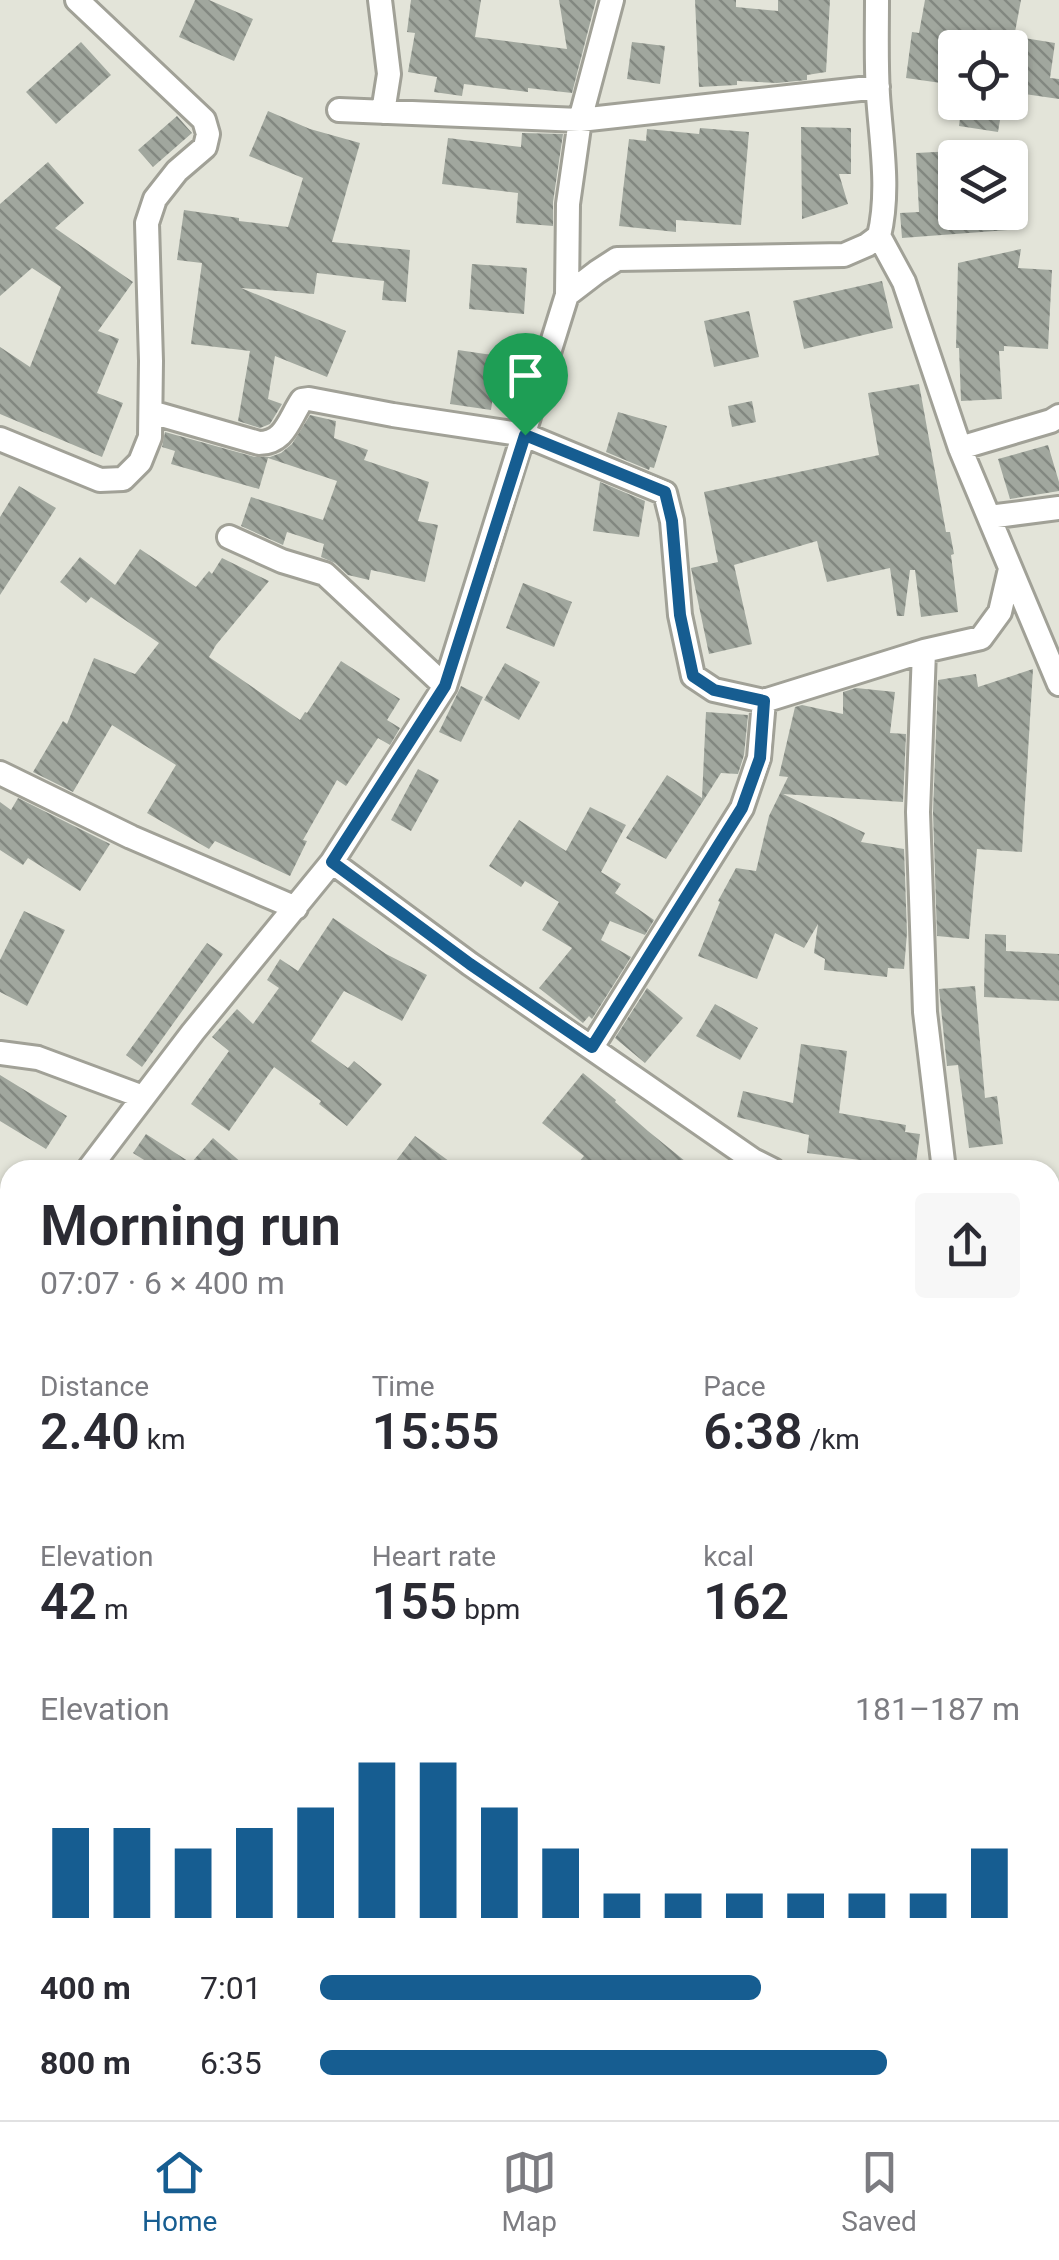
<!DOCTYPE html>
<html lang="en">
<head>
<meta charset="utf-8">
<style>
  :root { --surface:#fff; --page:#f7f7f7; --text:#2b2b33; --muted:#7c7c81; --line:#e1e1e2; --accent:#165d91 }
  body { margin:0; font-family:Roboto,sans-serif; background:var(--page); color:var(--text); height:100vh; display:flex; flex-direction:column; font-size:38px; white-space:nowrap }
  * { box-sizing:border-box; margin:0 }
  p { font-size:32px; color:var(--muted) }
  .icon { flex:none; width:55px; height:55px; fill:none; stroke:currentColor; stroke-width:2; stroke-linecap:round; stroke-linejoin:round }
  .map { position:relative; flex:1; overflow:hidden }
  .panel { position:absolute; left:0px; top:1160px; width:1060px; height:960px; display:flex; flex-direction:column; background:var(--surface); border-radius:30px 30px 0 0; box-shadow:0 2px 8px #0004 }
  .panel>* { flex:none }
  .controls { position:absolute; left:938px; top:30px; display:grid; gap:20px }
  .controls a { display:grid; place-items:center; width:90px; height:90px; border-radius:10px; background:var(--surface); box-shadow:0 2px 8px #0004; font-size:50px }
  .pin { position:absolute; display:grid; place-items:center; width:85px; height:85px; color:#fff; margin:-102px -42px; border-radius:50% 50% 50% 0; rotate:-45deg; box-shadow:0 0 10px #0007 }
  .pin .icon { rotate:45deg }
  .round { display:grid; place-items:center; flex:none; width:105px; height:105px; border-radius:10px; background:var(--page) }
  .overview { display:flex; align-items:center; justify-content:space-between; height:170px; padding:0 40px }
  h1 { font-size:55px; font-weight:600; line-height:75px }
  .stats { display:grid; grid-template-columns:repeat(3,1fr); gap:15px; height:170px; padding:10px 40px }
  .stats div { display:grid; align-content:center }
  .stats b { font-size:50px; font-weight:600 }
  .stats small { font-size:28px; font-weight:400 }
  .stats p { font-size:28px }
  .chart { height:280px; padding:20px 40px }
  .chart p { display:flex; justify-content:space-between }
  .chart svg { width:100%; height:180px; margin-top:10px; stroke:var(--accent); stroke-width:6 }
  ul { padding:0 40px; list-style:none; font-size:32px }
  li { display:grid; grid-template-columns:160px 120px 1fr; align-items:center; height:75px }
  li i { height:25px; border-radius:12px; background:var(--accent) }
  .dock { display:flex; justify-content:space-around; align-items:center; height:140px; border-top:2px solid var(--line); background:var(--surface); font-size:28px; color:var(--muted) }
  .dock a { display:grid; justify-items:center; gap:5px }
  .dock .current { color:var(--accent) }
  .map>svg:first-child { display:block }
  .building { fill:url(#building-back-hatch) }
  .lines { fill:none; stroke-linecap:round; stroke-linejoin:round }
  .street-casing { stroke:#a1a197; stroke-width:28 }
  .street { stroke:#fff; stroke-width:22 }
  .route-casing { stroke:#fff; stroke-width:20 }
  .route { stroke:#165d91; stroke-width:12 }
</style>
</head>
<body>
<div class="map">
<svg width="1059" height="2120" viewBox="0 0 1059 2120">
  <defs>
    <pattern id="building-back-hatch" width="6" height="6" patternUnits="userSpaceOnUse" patternTransform="scale(2.5)"><rect width="6" height="6" fill="#a1a79e"/><path d="M-1 5l2 2M0 0l6 6M5-1l2 2" fill="none" stroke="#828780"/></pattern>
  </defs>
  <rect width="100%" height="100%" fill="#e3e4d9"/>
  <path class="building" d="M195,0H209L253,19L234,61L179,37Z
    M411,0H481L475,37L567,49L559,0H596L572,93L528,88V92L464,84L462,96L434,92L437,77L408,72L415,33L407,32Z
    M695,0H736V7L778,11V0H830L826,72L807,75V80L777,83L737,81V85L699,87Z
    M925,0H1021L1012,48H955V85L906,78L912,32L919,33Z
    M1018,37L1055,43L1050,78L1059,79V99L1010,92V72L1013,73Z
    M81,42L111,75L56,124L26,92Z
    M632,42L665,46L660,84L627,79Z
    M962,102H1003L998,132L959,126Z
    M268,111L310,129L360,143L332,242L410,250L406,302L382,300L384,281L317,273L314,294L241,288L346,331L327,377L275,356L268,399L282,404L270,424L260,428L238,421L250,351L191,344L202,263L177,260L184,210L239,218V221L288,227L303,178L249,156Z
    M177,116L192,133L153,167L138,150Z
    M801,127L851,128V174H839L848,204L802,219Z
    M700,128L749,132L741,225L676,220V232L619,226L629,139L646,141L647,129L699,134Z
    M522,133L563,134L553,202V226L516,223L518,193L442,184L448,138L521,147Z
    M955,151V212H1021L1022,229L902,238L900,213L919,212L916,153Z
    M48,162L84,203L55,228L133,282L98,331L119,339L97,393L123,403L102,457L0,414V347L30,367L61,287L32,268L0,296V204Z
    M1021,249L1018,268L1052,270L1048,349L1004,346V351H999L1002,399L961,401L959,348H956L958,263Z
    M472,264L527,268L524,314L469,309Z
    M882,281L893,328L804,349L793,301Z
    M749,311L759,357L714,367L704,321Z
    M458,350L499,356L491,410L450,404Z
    M919,384L946,532H950L954,554L951,555L958,612L921,617L915,570H910L904,616H897L890,568L827,582L817,541L734,565L752,644L709,654L691,568L718,562L704,492L879,455L868,393Z
    M752,401L756,422L732,427L728,406Z
    M618,412L667,426L654,468L650,467L649,470L606,452Z
    M310,415L336,421L334,438L368,450L364,460L429,482L418,521L438,525L425,582L371,570L369,580L348,575L335,563L321,557L324,544L287,532L283,545L241,526L251,497L323,520L337,481L268,458L259,489L171,464L175,451L162,447L165,432L255,457H270L281,453L292,444Z
    M1048,445L1059,482V491L1010,499L998,459Z
    M600,482L645,501L639,537L593,531Z
    M19,486L56,508L0,595V517Z
    M140,549L196,587L209,571L212,574L222,558L269,581L216,645L209,657L300,720L305,712L307,713L341,661L400,699L387,720L400,728L390,745L378,738L346,786L337,780L303,840L307,841L290,876L215,841L209,849L147,813L176,765L112,725L73,792L33,772L63,721L67,724L94,658L135,674L159,643L91,597L86,603L60,582L80,557L115,585Z
    M523,583L572,602L554,647L506,628Z
    M505,663L540,682L519,720L484,700Z
    M1033,669L1022,852L977,849L969,939L937,936L933,812L938,680L976,674L978,687Z
    M461,686L483,697L461,742L439,732Z
    M856,688L895,692L890,733L906,734L903,802L783,794L865,833L861,842L904,849L907,933L904,969L888,968L887,977L824,970L825,959L814,953L818,924L804,948L775,933L757,979L698,956L720,902L718,901L736,868L756,871L769,816L788,777L779,776L795,707L802,705L843,714V692Z
    M706,712L748,715L744,755L738,774L721,773L666,859L626,838L667,775L702,798Z
    M418,769L439,780L411,831L391,820Z
    M18,798L110,844L80,891L28,858L23,865L0,850V802L11,810Z
    M590,807L626,825L601,872L621,884L615,893L654,920L645,935L610,921L601,940L631,957L592,1019L589,1016L583,1023L539,988L572,948L542,930L559,902L525,881L521,887L489,866L519,820L566,851Z
    M24,911L65,930L27,1006L0,992V960Z
    M333,918L386,954L427,975L402,1021L344,991L311,1041L348,1068L354,1061L382,1084L347,1126L319,1104L321,1101L274,1067L229,1131L191,1104L229,1051L212,1037L237,1009L253,1024L279,988L267,980L280,959L298,971Z
    M985,934L1006,935V951L1059,954V1001L984,997Z
    M207,943L223,954L142,1067L126,1055Z
    M975,986L985,1098L997,1096L1003,1144L969,1148L958,1065L947,1066L939,989Z
    M647,988L683,1018L645,1063L615,1038Z
    M715,1004L758,1028L740,1060L696,1036Z
    M801,1044L847,1051L839,1113L906,1125L905,1132L920,1134L915,1170H889L890,1164L807,1153L809,1135L737,1117L743,1091L793,1103Z
    M583,1073L616,1100L615,1102L648,1131L696,1170H572L584,1156L542,1123Z
    M0,1075L67,1116L46,1149L0,1121Z
    M146,1134L191,1163L213,1138L250,1170H160L133,1153Z
    M415,1136L461,1170H389Z"/>
  <g class="lines">
    <g class="street-casing">
      <path id="street" d="M380,0L389,74L383,112
        M339,110L580,120L878,87
        M879,236L904,282L960,448L1059,684
        M567,295L568,204L580,120L612,0
        M151,412L259,443C285,443 289,419 302,400L309,399L393,415L525,435L665,493L672,521L680,615L693,676L714,690L764,701L924,651L981,638L1000,612L1010,569
        M0,439L100,480L123,479L140,462L150,437L151,361L147,223L155,199L177,171L205,147L208,134L204,120L77,0
        M960,448L1051,421L1059,416
        M989,517L1059,508
        M229,537L282,561L325,574L445,686
        M924,651L918,812L925,1012L944,1170
        M0,773L131,837L296,908
        M332,862L470,964L753,1160L773,1170
        M592,1047L742,808L759,758L764,701
        M0,1053L38,1058L143,1097
        M88,1170L193,1032L332,862L445,686L567,295L597,272L617,259L844,255L867,245L879,236C890,190 881,141 878,95C876,63 877,31 877,0
        M1050,1198L1059,1199
        M0,1284L10,1271
        M0,1375L10,1384
        M1050,1509L1059,1512
        M0,1634L10,1589
        M1050,1801H1059
        M0,1881L10,1887
        M539,2110L582,2120
        M879,2110V2120
        M215,2120L217,2110
        M417,2120L418,2110"/>
    </g>
    <use href="#street" class="street"/>
  </g>
  <g class="lines">
    <g class="route-casing">
      <path id="route" d="M525,435L665,492L672,521L680,615L693,676L714,690L764,701L760,758L742,808L592,1047L470,964L332,862L445,686Z"/>
    </g>
    <use href="#route" class="route"/>
  </g>
</svg>
<div class="controls">
<a><svg class="icon" aria-label="locate" viewBox="0 0 24 24"><circle cx="12" cy="12" r="6"/><path d="M12 2v4M12 18v4M2 12h4M18 12h4"/></svg></a>
<a><svg class="icon" aria-label="layers" viewBox="0 0 24 24"><path d="M12 4l9 5-9 5-9-5zM3 14l9 5 9-5"/></svg></a>
</div>
<div class="pin" style="left:525px;top:435px;background:#1e9e55"><svg class="icon" aria-label="arrive" viewBox="0 0 24 24"><path d="M6 21V4h12l-3 4 3 4H6"/></svg></div>
<section class="panel">
<div class="overview"><div><h1>Morning run</h1><p>07:07 · 6 × 400 m</p></div><a class="round"><svg class="icon" aria-label="share" viewBox="0 0 24 24"><path d="M12 15V3M7 8l5-5 5 5M5 13v7h14v-7"/></svg></a></div>
<div class="stats">
<div><p>Distance</p><b>2.40<small> km</small></b></div>
<div><p>Time</p><b>15:55</b></div>
<div><p>Pace</p><b>6:38<small> /km</small></b></div>
</div>
<div class="stats">
<div><p>Elevation</p><b>42<small> m</small></b></div>
<div><p>Heart rate</p><b>155<small> bpm</small></b></div>
<div><p>kcal</p><b>162</b></div>
</div>
<div class="chart"><p><span>Elevation</span>181–187 m</p>
<svg viewBox="0 0 160 44" preserveAspectRatio="none"><path d="M5 44V22M15 44V22M25 44V27M35 44V22M45 44V17M55 44V6M65 44V6M75 44V17M85 44V27M95 44V38M105 44V38M115 44V38M125 44V38M135 44V38M145 44V38M155 44V27"/></svg>
</div>
<ul>
<li><b>400 m</b>7:01<i style="width:63%"></i></li>
<li><b>800 m</b>6:35<i style="width:81%"></i></li>
</ul>
</section>
</div>
<nav class="dock">
<a class="current"><svg class="icon" aria-label="home" viewBox="0 0 24 24"><path d="M3 11l9-7 9 7M6 9v11h12V9"/></svg>Home</a>
<a><svg class="icon" aria-label="map" viewBox="0 0 24 24"><path d="M3 6l6-2 6 2 6-2v14l-6 2-6-2-6 2zM9 4v14M15 6v14"/></svg>Map</a>
<a><svg class="icon" aria-label="saved" viewBox="0 0 24 24"><path d="M7 4h10v16l-5-4-5 4z"/></svg>Saved</a>
</nav>
</body>
</html>
